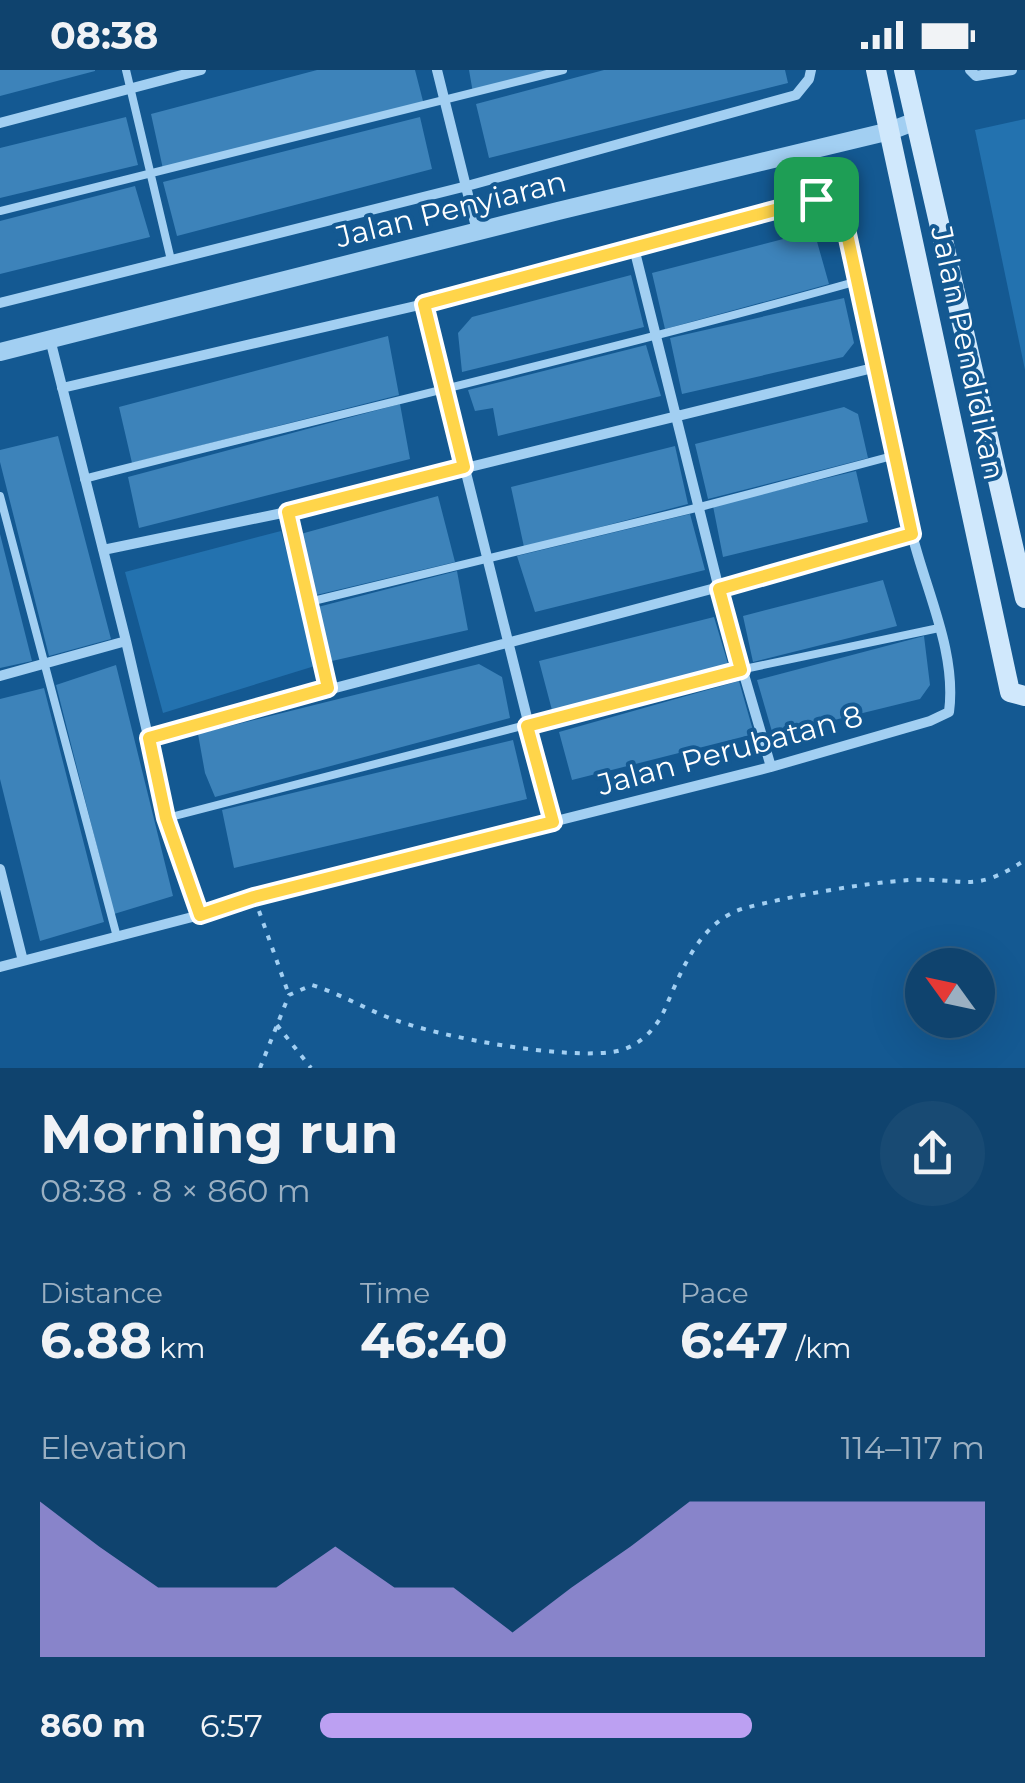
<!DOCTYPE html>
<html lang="en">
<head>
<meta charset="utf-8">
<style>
  :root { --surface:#0f436e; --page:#184a73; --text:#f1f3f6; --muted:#9bb0c2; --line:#2f5c81; --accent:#bca0f2 }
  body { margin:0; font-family:Montserrat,sans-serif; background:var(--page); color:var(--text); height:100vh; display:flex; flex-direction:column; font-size:38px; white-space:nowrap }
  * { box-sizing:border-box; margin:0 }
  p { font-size:32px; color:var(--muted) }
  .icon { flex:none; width:55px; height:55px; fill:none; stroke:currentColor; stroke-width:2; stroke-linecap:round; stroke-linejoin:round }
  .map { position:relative; height:998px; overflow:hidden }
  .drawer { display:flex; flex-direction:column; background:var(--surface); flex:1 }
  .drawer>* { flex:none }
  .needle { width:65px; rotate:303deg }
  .controls { position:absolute; left:905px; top:878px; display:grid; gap:20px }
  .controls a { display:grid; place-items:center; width:90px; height:90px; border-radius:50%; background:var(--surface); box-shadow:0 10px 40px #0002,0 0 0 2px var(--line); font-size:50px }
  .pin { position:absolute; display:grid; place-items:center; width:85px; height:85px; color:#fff; margin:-42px; border-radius:20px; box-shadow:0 5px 15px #0006 }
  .round { display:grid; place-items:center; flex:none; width:105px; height:105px; border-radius:52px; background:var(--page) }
  .head { display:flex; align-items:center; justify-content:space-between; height:170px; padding:0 40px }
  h1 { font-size:55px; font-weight:700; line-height:75px }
  .stats { display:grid; grid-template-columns:repeat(3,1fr); gap:15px; height:170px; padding:10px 40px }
  .stats div { display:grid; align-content:center }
  .stats b { font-size:50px; font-weight:700 }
  .stats small { font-size:28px; font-weight:400 }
  .stats p { font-size:28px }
  .chart { height:280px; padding:20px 40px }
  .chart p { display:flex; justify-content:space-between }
  .chart svg { width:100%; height:180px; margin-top:10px; fill:var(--accent); opacity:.7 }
  ul { padding:0 40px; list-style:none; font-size:32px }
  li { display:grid; grid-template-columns:160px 120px 1fr; align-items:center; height:75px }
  li i { height:25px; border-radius:12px; background:var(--accent) }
  .status { display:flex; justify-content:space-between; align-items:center; height:70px; padding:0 50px; background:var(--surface); direction:ltr }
  .status svg { height:28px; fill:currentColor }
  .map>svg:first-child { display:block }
  .grass { fill:#2372af }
  .building { fill:#3d83ba }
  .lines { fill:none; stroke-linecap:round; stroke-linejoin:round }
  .path { stroke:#a2cff2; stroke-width:4; stroke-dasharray:5 8; stroke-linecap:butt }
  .service { stroke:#a2cff2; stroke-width:8 }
  .minor { stroke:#a2cff2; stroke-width:10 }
  .tertiary { stroke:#a2cff2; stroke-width:18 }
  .secondary { stroke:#d0e8fc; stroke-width:20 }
  .route-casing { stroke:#fff; stroke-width:20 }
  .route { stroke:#ffd54a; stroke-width:12 }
  .labels { text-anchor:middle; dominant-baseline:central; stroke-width:8; stroke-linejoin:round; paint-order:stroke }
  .street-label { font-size:30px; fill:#fff; stroke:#145992 }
</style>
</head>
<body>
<div class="status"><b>08:38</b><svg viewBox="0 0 49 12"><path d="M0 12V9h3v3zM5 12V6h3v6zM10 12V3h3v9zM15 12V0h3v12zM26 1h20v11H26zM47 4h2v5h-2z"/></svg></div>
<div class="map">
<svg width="1025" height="998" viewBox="0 0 1025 998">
  <rect width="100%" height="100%" fill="#145992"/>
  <path class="grass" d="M1025,49V300L975,60Z
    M281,461L318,595L163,643L125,502Z"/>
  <path class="building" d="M0,0H95V1L0,26Z
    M317,0H415L424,35L163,99L151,44Z
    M469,0H552L473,23Z
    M604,0H785L788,13L489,88L476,34Z
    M126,47L138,95L0,128V78Z
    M420,47L432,99L177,166L163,112Z
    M135,116L150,167L0,204V151Z
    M814,161L829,214L665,259L652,203Z
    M631,205L644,257L462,302L458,263L472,247Z
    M844,228L854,273L843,287L682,324L670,268Z
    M388,266L399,325L132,393L119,337Z
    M646,275L661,326L498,366L493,338L475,341L468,320Z
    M400,334L410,389L139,458L128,407Z
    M844,337L858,344L868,388L708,429L695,374Z
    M58,366L111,569L49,586L0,392V380Z
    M675,376L688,434L524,477L511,417Z
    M856,401L868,452L723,487L713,436Z
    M438,426L455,492L312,526L297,465Z
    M690,444L705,500L535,542L517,486Z
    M0,464L32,591L0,598Z
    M457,501L468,560L332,591L314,538Z
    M883,510L897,556L753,592L743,546Z
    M714,547L729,597L553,644L539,591Z
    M924,566L930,615L920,629L773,665L757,610Z
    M479,594L502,607L510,648L215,727L205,703L198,664Z
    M116,595L173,826L114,844L56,615Z
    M739,611L754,664L572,710L559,662Z
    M44,618L104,852L40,871L0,709V629Z
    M513,670L527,729L234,798L222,740Z"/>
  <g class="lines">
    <path class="path" d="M259,841L289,925
      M277,955L311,998
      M260,998L289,925L312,915C341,924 367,940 395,950C445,968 561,989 612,982C636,979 654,962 664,941C681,902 699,851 745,838C791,826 863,813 910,810C966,807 972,825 1025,790"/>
    <path class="service" d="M126,0L171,190
      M0,141L563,0
      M84,409C342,343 601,283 858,211
      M0,426L117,867
      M309,532L700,437L896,385
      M167,748L730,602L939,558"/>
    <path class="minor" d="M437,0L477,161
      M970,0L976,6L1012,0
      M0,53L201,0
      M634,178L719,519L771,697
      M0,233L467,116L796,25L809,9L811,0
      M424,234L553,752
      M50,269L126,571L167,748L200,845
      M287,442L328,619
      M103,480L287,442L877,297
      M0,606L126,571
      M149,668C403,598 659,536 912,464
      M0,799L23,891
      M0,897L200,845L254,827L771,697L930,651L949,642C957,583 926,521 912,464C887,360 867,254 844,149L816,129L424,234L62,318"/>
    <path class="tertiary" d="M0,282L558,141L890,61L916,51"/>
    <path class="secondary" d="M876,0L1010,622L1025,626
      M904,0L1025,528"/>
  </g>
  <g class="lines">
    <g class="route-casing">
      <path id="route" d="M816,129L844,150L912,464L719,519L741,600L527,656L553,752L254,827L200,845L166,748L149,668L328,618L288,442L464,397L424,234Z"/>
    </g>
    <use href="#route" class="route"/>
  </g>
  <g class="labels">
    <g class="street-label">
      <text transform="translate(451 139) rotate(-14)">Jalan Penyiaran</text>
      <text transform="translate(968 283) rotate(78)">Jalan Pendidikan</text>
      <text transform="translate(730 680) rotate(-15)">Jalan Perubatan 8</text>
    </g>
  </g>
</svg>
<div class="controls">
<a><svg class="needle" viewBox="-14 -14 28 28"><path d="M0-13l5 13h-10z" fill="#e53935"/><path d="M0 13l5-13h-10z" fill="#9bb0c2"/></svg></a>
</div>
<div class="pin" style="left:816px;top:129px;background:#1e9e55"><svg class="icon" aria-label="arrive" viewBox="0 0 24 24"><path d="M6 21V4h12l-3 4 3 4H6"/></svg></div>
</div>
<section class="drawer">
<div class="head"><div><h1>Morning run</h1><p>08:38 · 8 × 860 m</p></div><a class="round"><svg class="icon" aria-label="share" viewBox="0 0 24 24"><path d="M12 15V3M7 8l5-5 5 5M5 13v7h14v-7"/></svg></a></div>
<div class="stats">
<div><p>Distance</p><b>6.88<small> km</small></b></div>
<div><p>Time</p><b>46:40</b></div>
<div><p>Pace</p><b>6:47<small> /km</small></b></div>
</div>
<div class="chart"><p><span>Elevation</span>114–117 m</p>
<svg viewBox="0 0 160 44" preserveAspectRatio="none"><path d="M0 44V6L10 17L20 27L30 27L40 27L50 17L60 27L70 27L80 38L90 27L100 17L110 6L120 6L130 6L140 6L150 6L160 6V44z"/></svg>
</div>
<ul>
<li><b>860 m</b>6:57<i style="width:65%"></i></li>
</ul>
</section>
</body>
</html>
